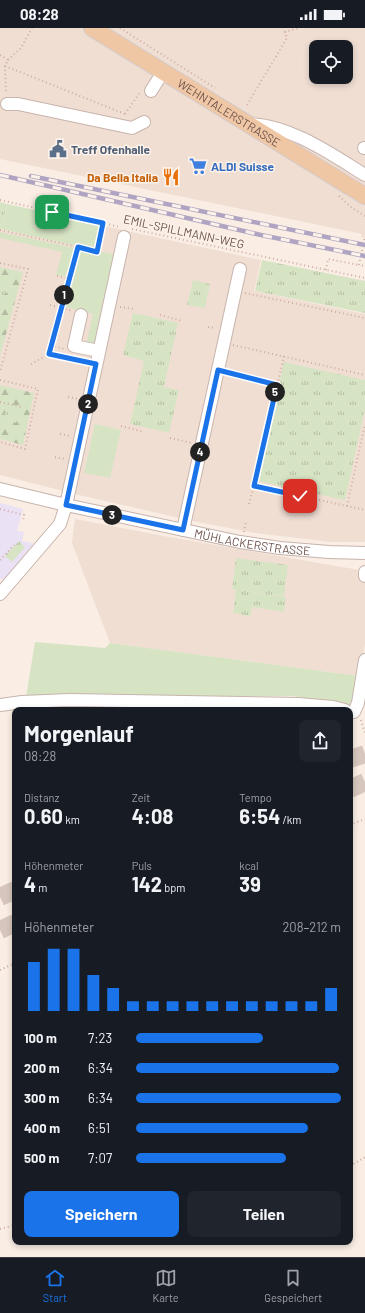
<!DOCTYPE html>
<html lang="de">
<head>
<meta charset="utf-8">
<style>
  :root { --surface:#171b24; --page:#20242c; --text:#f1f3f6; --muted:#9ea1a6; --line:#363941; --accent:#1a73e8 }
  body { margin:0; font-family:Barlow,sans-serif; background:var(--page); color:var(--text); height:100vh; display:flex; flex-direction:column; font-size:15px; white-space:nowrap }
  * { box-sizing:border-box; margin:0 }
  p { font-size:13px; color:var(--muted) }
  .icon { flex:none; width:22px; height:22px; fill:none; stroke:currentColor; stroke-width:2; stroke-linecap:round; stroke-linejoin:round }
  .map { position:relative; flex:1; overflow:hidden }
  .drawer { position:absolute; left:12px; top:679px; width:341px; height:538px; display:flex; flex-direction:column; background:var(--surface); border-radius:8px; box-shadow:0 2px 6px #0003 }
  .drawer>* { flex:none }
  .fabs { position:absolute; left:309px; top:12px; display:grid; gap:8px }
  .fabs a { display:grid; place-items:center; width:44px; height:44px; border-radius:8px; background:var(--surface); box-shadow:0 2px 6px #0003; font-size:20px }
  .pin { position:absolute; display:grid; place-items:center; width:34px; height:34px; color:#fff; margin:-17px; border-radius:8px; box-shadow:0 2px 6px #0006 }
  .km { position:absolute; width:20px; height:20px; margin:-10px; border-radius:50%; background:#222; color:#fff; font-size:11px; line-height:20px; text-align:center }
  .round { display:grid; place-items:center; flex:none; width:42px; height:42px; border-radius:8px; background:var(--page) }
  .overview { display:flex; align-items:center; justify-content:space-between; height:68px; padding:0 12px }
  h1 { font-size:22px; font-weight:700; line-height:30px }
  .stats { display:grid; grid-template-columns:repeat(3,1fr); gap:6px; height:68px; padding:4px 12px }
  .stats div { display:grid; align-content:center }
  .stats b { font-size:20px; font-weight:700 }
  .stats small { font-size:11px; font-weight:400 }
  .stats p { font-size:11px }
  .chart { height:112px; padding:8px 12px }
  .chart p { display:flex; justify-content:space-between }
  .chart svg { width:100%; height:72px; margin-top:4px; stroke:var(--accent); stroke-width:6 }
  .primary-button { display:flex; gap:8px; margin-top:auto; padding:8px 12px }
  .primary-button a { flex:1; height:46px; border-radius:8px; background:var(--accent); color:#fff; font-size:16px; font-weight:700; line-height:46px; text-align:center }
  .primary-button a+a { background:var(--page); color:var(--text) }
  ul { padding:0 12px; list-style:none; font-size:13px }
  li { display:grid; grid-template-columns:64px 48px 1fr; align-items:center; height:30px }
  li i { height:10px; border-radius:5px; background:var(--accent) }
  .status { display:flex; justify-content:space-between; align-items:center; height:28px; padding:0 20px; background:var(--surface); direction:ltr }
  .status svg { height:11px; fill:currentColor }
  .tabs { display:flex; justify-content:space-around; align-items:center; height:56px; border-top:1px solid var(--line); background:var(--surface); font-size:11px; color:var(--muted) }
  .tabs a { display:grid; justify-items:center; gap:2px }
  .tabs .selected { color:var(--accent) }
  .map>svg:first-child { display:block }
  .residential { fill:#f0ded3; fill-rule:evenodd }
  .education { fill:#eae1f5 }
  .green { fill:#d7e4c4 }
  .forest { fill:url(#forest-firs) }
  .park { fill:url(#park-tufts) }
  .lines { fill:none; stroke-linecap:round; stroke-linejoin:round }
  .highway-tunnel { stroke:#d6c6be; stroke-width:18; stroke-dasharray:18 9; stroke-linecap:butt }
  .minor-casing { stroke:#c8b4ac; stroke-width:14 }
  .major-casing { stroke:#d4cbca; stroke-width:18 }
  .path { stroke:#cfada3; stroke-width:2; stroke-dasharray:1 3; stroke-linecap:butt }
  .minor { stroke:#fff; stroke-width:12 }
  .major { stroke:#f0c7a4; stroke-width:16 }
  .rail-casing { stroke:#afa4c1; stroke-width:4.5 }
  .rail { stroke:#fcf2ea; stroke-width:3; stroke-dasharray:9; stroke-linecap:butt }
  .route-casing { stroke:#fff; stroke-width:8 }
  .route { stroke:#1a73e8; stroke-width:5 }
  .labels { text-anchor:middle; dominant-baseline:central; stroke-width:3; stroke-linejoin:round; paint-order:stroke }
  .street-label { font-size:12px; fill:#6e534d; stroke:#fcf2ea }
  .service-label { font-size:12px; font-weight:bold; fill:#4e5e75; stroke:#fcf2ea; text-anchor:start }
  .shop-label { font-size:12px; font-weight:bold; fill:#366cbe; stroke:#fcf2ea; text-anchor:start }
  .food-label { font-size:12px; font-weight:bold; fill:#c56008; stroke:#fcf2ea; text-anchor:end }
</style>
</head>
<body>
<div class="status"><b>08:28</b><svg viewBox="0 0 49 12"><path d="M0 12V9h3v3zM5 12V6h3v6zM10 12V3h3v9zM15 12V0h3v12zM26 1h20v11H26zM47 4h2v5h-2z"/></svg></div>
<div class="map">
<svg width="365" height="1229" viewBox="0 0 365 1229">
  <defs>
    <pattern id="forest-firs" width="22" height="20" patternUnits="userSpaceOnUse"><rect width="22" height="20" fill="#d7e4c4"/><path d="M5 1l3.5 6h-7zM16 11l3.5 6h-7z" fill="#b3bba1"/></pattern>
    <pattern id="park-tufts" width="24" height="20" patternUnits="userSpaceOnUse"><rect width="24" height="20" fill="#d7e4c4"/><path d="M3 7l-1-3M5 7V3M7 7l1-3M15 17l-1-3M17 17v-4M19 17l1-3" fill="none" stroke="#b3bba1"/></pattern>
  </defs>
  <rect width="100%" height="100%" fill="#f9ede4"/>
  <path class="residential" d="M0,0H365V210L361,209L362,206L0,131ZM316,19H346V49H316Z
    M100,197L261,232L254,263L365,286V514H331L255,505L193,493L79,467L0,447V201L95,222Z
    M75,491L169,509L365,543V616L359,648L110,615L72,515Z"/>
  <path class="education" d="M0,475L23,481L17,503L24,504L22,513L33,515L30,525L6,552L0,551Z"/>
  <path class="green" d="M7,176L99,196L94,222L1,201Z
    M0,204L75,220L67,249L56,247L62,224L0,210Z
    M78,221L97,225L99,223L116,227L95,319L86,317L93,286L62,278Z
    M95,396L121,402L110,450L84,445Z
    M35,614L105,620L110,615L359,648L350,679L293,668L178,669H26Z"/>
  <path class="forest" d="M0,239L23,244L0,328Z
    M0,357L34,365L23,417L0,411Z"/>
  <path class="park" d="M0,174L7,176L1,201H0Z
    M262,232L365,253V285L255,263Z
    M193,252L210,256L205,280L187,277Z
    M2,253L8,264L0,269V255Z
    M133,285L178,295L164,359L179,362L169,405L130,396L144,333L123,327Z
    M284,334L365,352V381L345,472L258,453Z
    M5,380L21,383L19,393L15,395L9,394L4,390Z
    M19,513L25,519L12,534L5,528Z
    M236,530L288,537L284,568L238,562L286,569L284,584L252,579L250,588L233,585L236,562L232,561Z"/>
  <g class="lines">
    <path class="highway-tunnel" d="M350,731L365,726
      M350,761L365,754
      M0,869L15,862
      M0,902L15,895"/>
    <g class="minor-casing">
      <g id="minor">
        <path d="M151,63L163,44"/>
        <path d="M7,76H18L132,100L144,94"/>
        <path d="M249,96C290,97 331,126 365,147"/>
        <path d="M364,120H365"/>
        <path d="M81,287L74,318L99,323"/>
        <path id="s1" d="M0,461L66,477L240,514L280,520L329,524L365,525"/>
        <path d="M183,502L240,241"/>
        <path d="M365,548V544"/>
        <path d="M0,566L60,496L66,477L124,209"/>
        <path d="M0,677L22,674L70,672L298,676L333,679L345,682"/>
        <path d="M354,684L358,675L365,632"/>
      </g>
    </g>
    <g class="major-casing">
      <g id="major">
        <path id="s2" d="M92,0L365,168"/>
      </g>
    </g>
    <path class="path" d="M120,0L215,60
      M0,27L8,32L5,38L6,65
      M8,32L21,20L32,0
      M5,38L125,86
      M247,77L287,10L285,4L298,0
      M125,86L141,63
      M339,168L351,179L365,188
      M0,172L120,199
      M132,201L365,250
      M0,202L78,219L49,326L86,334
      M364,212L365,209
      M78,219L97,224L103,195
      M362,223L363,220
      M360,232L359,237L365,238
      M0,235L28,241L0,344
      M326,242L328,231L359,237
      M57,248L68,251
      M245,265L365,290
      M50,277L73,283
      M120,279L134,281
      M160,287L182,293
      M208,299L216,300
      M51,317L64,321
      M233,317L365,347
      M284,328L254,458L365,482
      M31,336L49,326
      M227,345L277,357
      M0,352L38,361L25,421L0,414
      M68,369L79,371
      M0,374L22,379
      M121,398L144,404
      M60,406L71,408
      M170,410L192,415
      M55,429L66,431
      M249,476L254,458
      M347,478L365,396
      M0,481L24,487L23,493
      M244,504L246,493
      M0,532L14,517
      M361,692L365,705
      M350,797L365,791
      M0,942L15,935
      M350,1138L365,1129
      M0,1201L15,1197"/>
    <use href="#minor" class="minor"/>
    <use href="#major" class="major"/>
    <g class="rail-casing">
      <path id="rail" d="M0,147L261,207L365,228
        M31,148L365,217"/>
    </g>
    <use href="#rail" class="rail"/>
  </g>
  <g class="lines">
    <g class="route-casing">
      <path id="route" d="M52,184L103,195L97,224L78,219L49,326L96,336L66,477L183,502L218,342L277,357L254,458L300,468"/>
    </g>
    <use href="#route" class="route"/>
  </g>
  <defs>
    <g id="civic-bare" transform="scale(1.38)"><path d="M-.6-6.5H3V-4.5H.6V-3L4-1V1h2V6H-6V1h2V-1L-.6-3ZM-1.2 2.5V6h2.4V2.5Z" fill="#5c6f8a" stroke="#fcf2ea" stroke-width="2.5" paint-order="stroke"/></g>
    <g id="supermarket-bare" transform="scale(1.38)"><path d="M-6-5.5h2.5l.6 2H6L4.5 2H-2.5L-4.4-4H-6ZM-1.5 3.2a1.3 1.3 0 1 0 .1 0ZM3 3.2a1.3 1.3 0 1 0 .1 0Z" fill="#3f7fe0" stroke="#fcf2ea" stroke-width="2.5" paint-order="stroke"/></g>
    <g id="restaurant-bare" transform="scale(1.38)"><path d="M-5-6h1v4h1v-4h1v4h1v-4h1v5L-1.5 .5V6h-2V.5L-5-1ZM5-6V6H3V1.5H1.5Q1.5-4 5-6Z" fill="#e8710a" stroke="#fcf2ea" stroke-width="2.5" paint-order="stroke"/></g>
  </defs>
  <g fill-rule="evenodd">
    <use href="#civic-bare" x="58" y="121"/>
    <use href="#supermarket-bare" x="198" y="138"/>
    <use href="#restaurant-bare" x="171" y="149"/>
  </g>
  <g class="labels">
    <g class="street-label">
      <text stroke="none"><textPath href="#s2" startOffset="161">WEHNTALERSTRASSE</textPath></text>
      <text transform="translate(184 203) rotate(12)">EMIL-SPILLMANN-WEG</text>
      <text stroke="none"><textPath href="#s1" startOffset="258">MÜHLACKERSTRASSE</textPath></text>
    </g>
    <g class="service-label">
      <text x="71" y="121">Treff Ofenhalle</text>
    </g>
    <g class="shop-label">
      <text x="211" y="138">ALDI Suisse</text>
    </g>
    <g class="food-label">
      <text x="158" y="149">Da Bella Italia</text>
    </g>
  </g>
</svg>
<div class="fabs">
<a><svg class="icon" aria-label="locate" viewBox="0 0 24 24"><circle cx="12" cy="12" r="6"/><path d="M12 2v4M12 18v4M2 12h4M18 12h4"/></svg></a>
</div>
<div class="pin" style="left:52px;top:184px;background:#1e9e55"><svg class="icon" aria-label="arrive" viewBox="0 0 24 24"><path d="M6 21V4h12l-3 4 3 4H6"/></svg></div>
<div class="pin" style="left:300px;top:468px;background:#d93025"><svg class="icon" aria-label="check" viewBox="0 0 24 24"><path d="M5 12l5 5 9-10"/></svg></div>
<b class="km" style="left:64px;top:267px">1</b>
<b class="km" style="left:88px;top:376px">2</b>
<b class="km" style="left:112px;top:487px">3</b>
<b class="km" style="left:200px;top:424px">4</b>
<b class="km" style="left:275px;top:364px">5</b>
<section class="drawer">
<div class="overview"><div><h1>Morgenlauf</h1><p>08:28</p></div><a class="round"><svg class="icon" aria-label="share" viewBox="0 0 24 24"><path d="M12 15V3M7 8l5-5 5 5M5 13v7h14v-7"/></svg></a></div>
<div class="stats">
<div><p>Distanz</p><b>0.60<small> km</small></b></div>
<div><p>Zeit</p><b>4:08</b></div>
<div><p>Tempo</p><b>6:54<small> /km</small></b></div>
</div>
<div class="stats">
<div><p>Höhenmeter</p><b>4<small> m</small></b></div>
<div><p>Puls</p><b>142<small> bpm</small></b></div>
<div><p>kcal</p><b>39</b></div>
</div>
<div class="chart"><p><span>Höhenmeter</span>208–212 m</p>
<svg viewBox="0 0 160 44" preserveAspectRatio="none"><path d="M5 44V14M15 44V6M25 44V6M35 44V22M45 44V30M55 44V38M65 44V38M75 44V38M85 44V38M95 44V38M105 44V38M115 44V38M125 44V38M135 44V38M145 44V38M155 44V30"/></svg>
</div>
<ul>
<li><b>100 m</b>7:23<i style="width:62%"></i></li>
<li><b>200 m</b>6:34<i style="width:99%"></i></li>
<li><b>300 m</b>6:34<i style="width:100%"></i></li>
<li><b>400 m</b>6:51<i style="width:84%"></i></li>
<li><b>500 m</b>7:07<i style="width:73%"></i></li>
</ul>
<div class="primary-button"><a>Speichern</a><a>Teilen</a></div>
</section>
</div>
<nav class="tabs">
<a class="selected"><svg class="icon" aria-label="home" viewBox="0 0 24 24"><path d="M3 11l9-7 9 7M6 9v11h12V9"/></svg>Start</a>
<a><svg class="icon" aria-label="map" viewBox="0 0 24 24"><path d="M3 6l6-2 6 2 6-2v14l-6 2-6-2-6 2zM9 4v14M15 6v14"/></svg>Karte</a>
<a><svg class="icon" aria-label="saved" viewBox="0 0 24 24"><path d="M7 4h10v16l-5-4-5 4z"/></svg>Gespeichert</a>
</nav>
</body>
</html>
